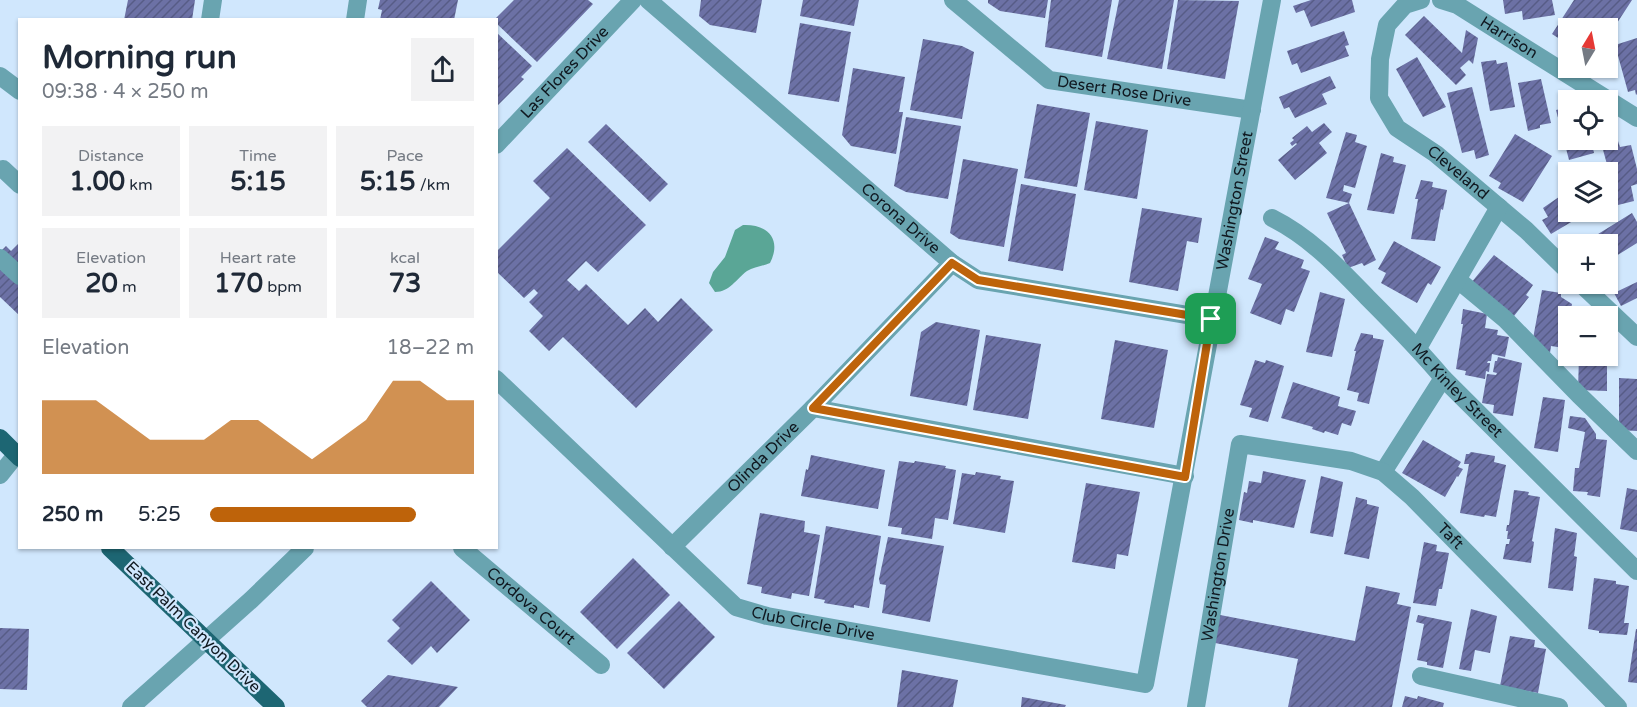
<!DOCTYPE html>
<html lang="en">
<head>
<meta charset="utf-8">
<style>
  :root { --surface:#fff; --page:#f2f2f3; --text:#1f2937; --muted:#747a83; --accent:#be630a }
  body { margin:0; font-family:"Varela Round",sans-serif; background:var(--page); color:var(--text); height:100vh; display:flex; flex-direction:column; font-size:22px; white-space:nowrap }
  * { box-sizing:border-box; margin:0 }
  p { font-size:20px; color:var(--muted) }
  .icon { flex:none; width:33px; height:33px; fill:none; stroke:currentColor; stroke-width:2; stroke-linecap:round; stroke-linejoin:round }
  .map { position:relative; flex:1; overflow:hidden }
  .panel { position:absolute; left:18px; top:18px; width:480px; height:531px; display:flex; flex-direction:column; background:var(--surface); border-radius:0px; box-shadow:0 2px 4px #0004 }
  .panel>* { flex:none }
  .needle { width:39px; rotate:10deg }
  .fabs { position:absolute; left:1558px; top:18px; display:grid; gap:12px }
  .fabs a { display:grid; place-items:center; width:60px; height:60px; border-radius:0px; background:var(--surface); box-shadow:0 2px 4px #0004; font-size:30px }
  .pin { position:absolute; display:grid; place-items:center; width:51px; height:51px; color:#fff; margin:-26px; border-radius:12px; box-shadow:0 3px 9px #0006 }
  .round { display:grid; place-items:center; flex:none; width:63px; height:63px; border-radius:0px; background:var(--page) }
  .head { display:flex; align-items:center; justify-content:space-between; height:102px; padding:0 24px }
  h1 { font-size:33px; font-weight:800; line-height:45px }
  .stats { display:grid; grid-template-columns:repeat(3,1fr); gap:9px; height:102px; padding:6px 24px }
  .stats div { display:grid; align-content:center; border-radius:0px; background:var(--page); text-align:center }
  .stats b { font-size:26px; font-weight:800 }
  .stats small { font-size:16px; font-weight:400 }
  .stats p { font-size:16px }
  .chart { height:168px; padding:12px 24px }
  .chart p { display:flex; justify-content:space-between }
  .chart svg { width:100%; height:108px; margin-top:6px; fill:var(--accent); opacity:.7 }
  ul { padding:0 24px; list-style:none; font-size:20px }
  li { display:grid; grid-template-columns:96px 72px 1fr; align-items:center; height:45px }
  li i { height:15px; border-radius:8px; background:var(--accent) }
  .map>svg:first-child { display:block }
  .water { fill:#5aa696 }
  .building { fill:url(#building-hatch) }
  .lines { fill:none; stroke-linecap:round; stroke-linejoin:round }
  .minor { stroke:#69a4b0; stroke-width:18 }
  .major { stroke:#1d6673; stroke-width:18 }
  .route-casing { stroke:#fff; stroke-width:12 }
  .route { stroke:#be630a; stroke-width:8 }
  .labels { text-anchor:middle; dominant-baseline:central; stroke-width:4.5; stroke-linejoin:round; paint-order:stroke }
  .street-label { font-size:16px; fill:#101820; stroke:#d0e7fd }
</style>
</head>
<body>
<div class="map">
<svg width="1637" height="707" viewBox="0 0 1637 707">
  <defs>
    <pattern id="building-hatch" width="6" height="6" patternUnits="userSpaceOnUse" patternTransform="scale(1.5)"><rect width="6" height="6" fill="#6c71a5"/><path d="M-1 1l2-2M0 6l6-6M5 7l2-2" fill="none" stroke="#575c86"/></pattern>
  </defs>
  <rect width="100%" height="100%" fill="#d0e7fd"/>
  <path class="water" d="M743,225C768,224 782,239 770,263C763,266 754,267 747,271C736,279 730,292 715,292L709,283L713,272L725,257L735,230Z"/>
  <path class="building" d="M128,0H195L192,20H124Z
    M380,0H458L454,20H380L382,10L378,9Z
    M514,0H588L593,4L537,62L496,23V18Z
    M701,0H762L756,33L710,25L699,16Z
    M803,0H859L854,26L800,16Z
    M988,0H1048L1045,18L1000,11L988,3Z
    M1051,0H1112L1102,57L1045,47Z
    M1119,0H1174L1162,69L1107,59Z
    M1178,0L1239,1L1225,79L1167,69Z
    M1311,0H1352L1355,12L1311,27L1304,10L1296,13L1293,6Z
    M1503,0H1552L1555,15L1523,20L1522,11L1505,14Z
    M1574,0H1632L1608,37V28H1569V45L1552,34Z
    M1424,16L1462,53L1466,30L1478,38L1473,64L1469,60L1460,68L1466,75L1456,85L1405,35Z
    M800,23L851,32L839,102L788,94Z
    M1344,31L1349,45L1345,46L1349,56L1301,73L1297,63L1292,65L1287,51Z
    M496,32L532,66L521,77L524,79L496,107Z
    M1637,38V94L1636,95L1635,90L1628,92L1615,45Z
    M923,39L962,46L974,52L962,119L910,110Z
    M1417,57L1446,107L1423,117L1396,69Z
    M1496,60L1497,64L1507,62L1515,107L1490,111L1481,62Z
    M853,68L905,77L899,112H903L896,154L851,146L842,135Z
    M1330,76L1336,88L1322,94L1327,104L1295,118L1289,107L1284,109L1279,97Z
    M1541,79L1551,123L1540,125V128L1528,131L1518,83Z
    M1472,87L1489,155L1476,159L1474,150L1462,153L1447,93Z
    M1037,104L1090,113L1077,187L1024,178Z
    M1569,107V140H1591L1594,153L1569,160L1556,110Z
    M906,117L961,126L948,199L906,192L894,186Z
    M1096,121L1148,130L1137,199L1084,190Z
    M1324,123L1332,132L1319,143L1327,153L1295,180L1278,160L1297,144L1296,143L1292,146L1290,143L1294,140L1292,138L1307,126L1312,132Z
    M606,124L668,184L650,202L588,142Z
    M1346,132L1357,135L1355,142L1367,146L1355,188L1344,185L1343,191L1352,194L1349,203L1326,198Z
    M1515,134L1552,156L1523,202L1498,188L1501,183L1489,176Z
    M1618,141L1620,147L1631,145L1637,169V184L1631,186L1634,201L1618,205L1602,146Z
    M567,148L646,225L598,272L586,261L567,280L579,291L586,284L628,325L645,308L658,322L681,298L713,330L636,408L563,337L549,351L529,331L543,316L529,302L538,293L534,289L524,298L496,271V252L550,198L533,181Z
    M1381,153L1394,157L1393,162L1406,165L1394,214L1367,210Z
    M963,159L1018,169L1004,247L959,239L950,233Z
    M1421,180L1433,182L1432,187L1447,190L1443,210L1441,209L1435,241L1411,239L1418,199H1415Z
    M1021,184L1076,194L1063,271L1008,261Z
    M1569,190V212H1588L1551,234L1542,220L1548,217L1543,208Z
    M1349,203L1376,260L1364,266L1362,263L1348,268L1342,255L1346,253L1327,213Z
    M1142,208L1202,218L1198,243L1187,241L1178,291L1129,282Z
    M1632,213L1637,222V243L1608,261V244H1582Z
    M1265,237L1279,242L1275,249L1304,260L1301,268L1310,271L1294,312L1286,309L1281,325L1250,313L1262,284L1248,279Z
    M1394,241L1441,267L1431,285L1428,283L1417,303L1381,283L1386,273L1378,269Z
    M20,242V316L0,297V252L6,246L11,251Z
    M1494,255L1533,285L1526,295L1529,297L1514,316L1471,283Z
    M1637,282V298L1621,306L1614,293Z
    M1542,290L1561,293V297L1572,304L1564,348L1551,346L1550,353L1532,344Z
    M1320,292L1345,299L1332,357L1306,352Z
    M1463,309L1487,314L1485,328L1498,330L1497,335L1509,337L1505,357L1492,354L1491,361H1488L1487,363H1490L1489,372L1486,371L1485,379L1465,375L1466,371L1456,369L1463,324H1461Z
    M936,322L980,330L967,406L910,396L921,332Z
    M1361,333L1373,335V338L1384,340L1369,404L1357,401L1359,393L1347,390L1356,351H1354Z
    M986,335L1041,344L1028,419L973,410Z
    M1115,340L1168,350L1154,428L1101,419Z
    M1579,356H1607V391L1578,390Z
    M1498,357L1522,363L1513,416L1493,413L1494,405L1482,403L1487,374L1496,375L1497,373L1493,372L1495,361H1497Z
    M1255,360L1265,363L1266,360L1284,366L1268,422L1249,417L1252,408L1240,405Z
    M1619,378L1637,379V431L1619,430Z
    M1293,382L1340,397L1338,406L1356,411L1351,426L1342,423L1338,435L1325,431L1324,433L1312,429L1313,427L1281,418Z
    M1543,397L1565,400L1558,452L1534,448Z
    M1570,416L1585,418L1596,434V439L1607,440L1600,497L1587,495L1588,492L1573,491L1575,468H1579L1585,432L1568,428Z
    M1423,440L1461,462L1458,467L1463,469L1458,477L1457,476L1445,497L1402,473Z
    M1471,452L1495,456L1494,462L1506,465L1496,517L1485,515L1484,517L1460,513L1469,464H1464L1466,454H1469Z
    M811,455L885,470L878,509L801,496L806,469L808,470Z
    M899,461L914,463L915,461L946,466L945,468L956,470L948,520L935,518L932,539L901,534L902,528L888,526Z
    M1263,471L1306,480L1294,528L1253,520V523L1239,520L1244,492L1247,493L1249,481L1261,483Z
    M976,472L1001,476L1000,479L1014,481L1005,533L953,524L962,473L975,475Z
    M1321,476L1343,482L1333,537L1310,533Z
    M1086,483L1140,492L1128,556L1117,554L1115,569L1072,562Z
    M1627,488L1637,490V532L1620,529Z
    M1514,490L1529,492L1528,495L1540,497L1532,541L1534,542L1531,563L1503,559L1506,544H1509L1510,539H1507L1508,531H1506L1507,525H1509Z
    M1356,497L1367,500V504L1379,507L1369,559L1344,554Z
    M760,513L805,521L804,532L820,535L809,596L792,593L791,599L761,593L762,587L747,584Z
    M826,526L881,536L869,608L854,605V608L824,603L825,600L814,598Z
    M1555,528L1577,533L1574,556L1577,557L1573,591L1548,588Z
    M888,537L944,546L930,622L882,613L886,585L880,584L879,579Z
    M1424,542L1437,545L1436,551L1449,553L1442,589H1439L1436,606L1413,603Z
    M633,558L670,595L617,649L580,612Z
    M1594,578L1616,581V584L1629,586L1624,623H1629L1627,635L1599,633V631L1588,629Z
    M431,581L470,620L437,653L431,646L412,665L387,641L400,628L392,620Z
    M1366,586L1400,593L1397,604L1411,607L1392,707H1288L1298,659L1210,642L1215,614L1355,641Z
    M679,601L715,637L664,689L627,653Z
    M1471,609L1497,616L1490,653L1475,650L1471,671L1459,669Z
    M1418,615L1452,622L1443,668L1427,665V662L1417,660L1424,624L1416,622Z
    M0,628L29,629L27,690L0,689Z
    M1636,629H1637V683L1628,682Z
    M1510,636L1535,640L1534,647L1546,649L1538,693L1500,686Z
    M902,670L958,680L953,707H897Z
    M388,675L458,687L439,707H367L361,701Z
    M1405,696L1417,699L1418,696L1444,703L1443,707H1402Z
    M1022,697L1066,705L1065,707H1021Z"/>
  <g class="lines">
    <g class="minor">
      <path id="s1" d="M648,0L952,263L978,280L1211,319"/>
      <path id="s2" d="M953,0L1049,80L1252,110"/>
      <path id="s3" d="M1421,0L1405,5L1387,25L1380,59L1379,98L1397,128L1436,154L1526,230L1569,272"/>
      <path id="s4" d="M1441,0L1457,5L1637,118"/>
      <path d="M210,20L213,0"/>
      <path d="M355,20L358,0"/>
      <path d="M0,76L20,91"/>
      <path id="s5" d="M496,145L633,0"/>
      <path d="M3,169L20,185"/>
      <path id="s6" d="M1272,218C1310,237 1338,267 1367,297C1393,323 1419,349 1443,378L1637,571"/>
      <path d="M0,258L20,276"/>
      <path d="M1458,280L1505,319L1579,395L1637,451"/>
      <path d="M1581,284L1637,337"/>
      <path d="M1418,348L1499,207"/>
      <path id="s7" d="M496,379L736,607L767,616L1145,684L1272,0"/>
      <path d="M813,408L1185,476"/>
      <path d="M1383,472L1443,378"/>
      <path d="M0,475L16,455"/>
      <path id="s8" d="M672,547L813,408L952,263"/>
      <path id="s9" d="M462,548L601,665"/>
      <path d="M1421,676L1559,707"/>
      <path d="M131,707L251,600L305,548"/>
      <path id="s10" d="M1196,707L1240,444L1351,461L1383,472L1412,497L1618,707"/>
    </g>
    <path class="major" d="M0,438L20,458
      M110,548L276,707"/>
  </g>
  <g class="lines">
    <g class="route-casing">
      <path id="route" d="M952,263L978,280L1211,319L1185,477L813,408Z"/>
    </g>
    <use href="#route" class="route"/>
  </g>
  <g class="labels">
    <g class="street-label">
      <text stroke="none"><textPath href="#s4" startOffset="78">Harrison</textPath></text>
      <text stroke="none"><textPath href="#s5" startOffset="100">Las Flores Drive</textPath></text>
      <text stroke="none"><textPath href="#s2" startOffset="201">Desert Rose Drive</textPath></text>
      <text stroke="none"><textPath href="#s3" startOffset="228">Cleveland</textPath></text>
      <text stroke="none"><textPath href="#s7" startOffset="1239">Washington Street</textPath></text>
      <text stroke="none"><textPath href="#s1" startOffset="334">Corona Drive</textPath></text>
      <text stroke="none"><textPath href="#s6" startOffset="254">Mc Kinley Street</textPath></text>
      <text stroke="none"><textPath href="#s8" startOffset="128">Olinda Drive</textPath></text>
      <text stroke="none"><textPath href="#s10" startOffset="506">Taft</textPath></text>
      <text stroke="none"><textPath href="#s10" startOffset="134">Washington Drive</textPath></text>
      <text stroke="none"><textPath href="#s9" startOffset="90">Cordova Court</textPath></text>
      <text stroke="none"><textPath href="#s7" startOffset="410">Club Circle Drive</textPath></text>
      <text transform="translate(193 627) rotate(44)">East Palm Canyon Drive</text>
    </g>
  </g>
</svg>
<div class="fabs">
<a><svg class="needle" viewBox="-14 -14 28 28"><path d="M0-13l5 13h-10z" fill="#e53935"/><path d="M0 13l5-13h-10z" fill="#747a83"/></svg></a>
<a><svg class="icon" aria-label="locate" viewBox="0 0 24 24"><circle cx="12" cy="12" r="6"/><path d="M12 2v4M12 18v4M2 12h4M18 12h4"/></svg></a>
<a><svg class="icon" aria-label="layers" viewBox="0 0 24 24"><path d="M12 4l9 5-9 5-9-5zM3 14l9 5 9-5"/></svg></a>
<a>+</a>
<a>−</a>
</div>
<div class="pin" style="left:1211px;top:319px;background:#1e9e55"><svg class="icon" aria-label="arrive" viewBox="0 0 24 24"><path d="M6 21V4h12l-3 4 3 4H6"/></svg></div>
<section class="panel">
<div class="head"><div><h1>Morning run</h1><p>09:38 · 4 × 250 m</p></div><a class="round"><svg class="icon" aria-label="share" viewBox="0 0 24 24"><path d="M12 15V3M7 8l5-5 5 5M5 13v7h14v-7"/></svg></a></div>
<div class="stats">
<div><p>Distance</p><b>1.00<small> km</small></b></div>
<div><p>Time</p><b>5:15</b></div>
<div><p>Pace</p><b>5:15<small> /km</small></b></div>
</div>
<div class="stats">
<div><p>Elevation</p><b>20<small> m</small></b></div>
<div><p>Heart rate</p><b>170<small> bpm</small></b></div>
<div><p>kcal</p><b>73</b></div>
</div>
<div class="chart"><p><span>Elevation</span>18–22 m</p>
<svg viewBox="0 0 160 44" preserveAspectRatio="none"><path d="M0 44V14L10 14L20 14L30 22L40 30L50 30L60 30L70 22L80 22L90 30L100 38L110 30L120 22L130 6L140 6L150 14L160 14V44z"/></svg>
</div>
<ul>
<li><b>250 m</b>5:25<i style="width:78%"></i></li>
</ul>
</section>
</div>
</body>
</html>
